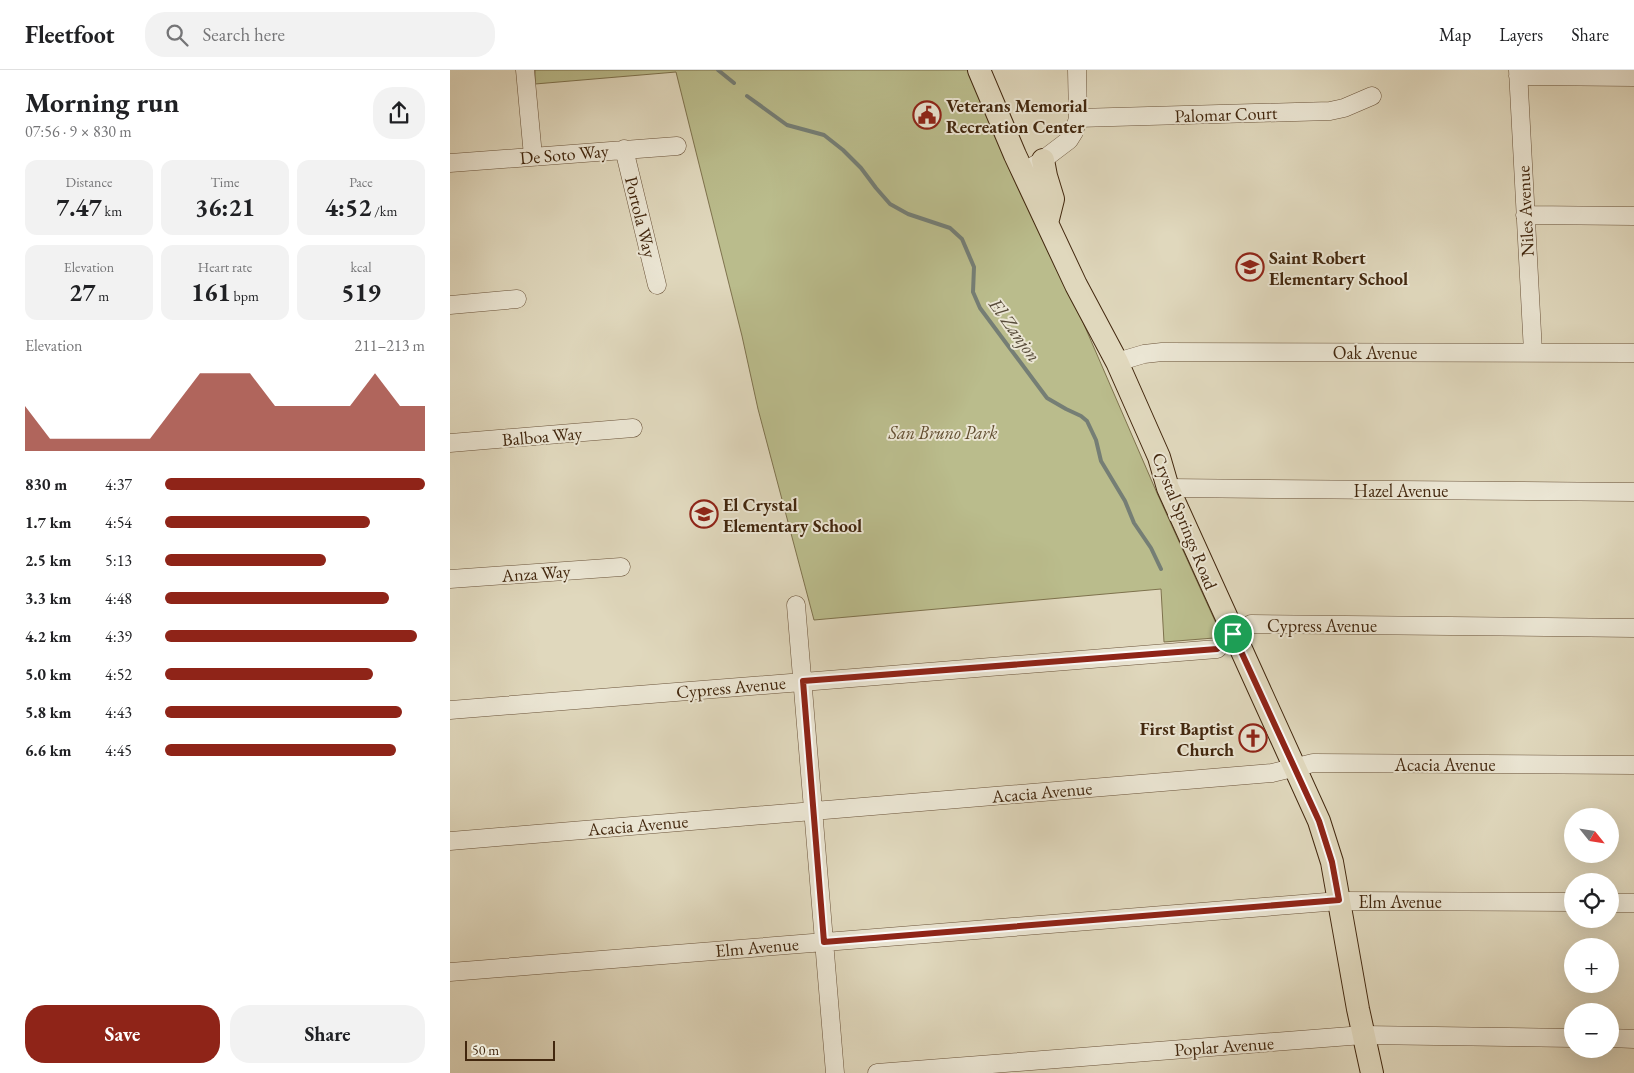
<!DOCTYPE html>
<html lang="en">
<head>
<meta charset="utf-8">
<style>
  :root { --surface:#fff; --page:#f2f2f2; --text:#202124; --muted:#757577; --line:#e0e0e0; --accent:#8f2418 }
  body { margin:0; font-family:"EB Garamond",serif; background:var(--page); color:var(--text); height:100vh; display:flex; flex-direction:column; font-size:19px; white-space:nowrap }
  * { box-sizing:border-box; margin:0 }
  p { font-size:16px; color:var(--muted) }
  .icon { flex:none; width:28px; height:28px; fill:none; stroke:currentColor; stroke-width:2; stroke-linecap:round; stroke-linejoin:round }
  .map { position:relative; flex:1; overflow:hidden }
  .drawer { display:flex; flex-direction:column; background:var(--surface); width:450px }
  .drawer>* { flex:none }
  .needle { width:32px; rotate:120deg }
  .fabs { position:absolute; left:1114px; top:738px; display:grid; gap:10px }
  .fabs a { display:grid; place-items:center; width:55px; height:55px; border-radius:50%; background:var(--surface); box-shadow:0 5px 20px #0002; font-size:25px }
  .scale { position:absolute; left:15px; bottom:12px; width:90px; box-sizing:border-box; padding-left:5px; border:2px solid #42270e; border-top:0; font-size:14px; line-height:18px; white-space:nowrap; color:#42270e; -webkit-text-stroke:4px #ebe6d4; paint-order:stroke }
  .pin { position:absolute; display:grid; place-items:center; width:42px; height:42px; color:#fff; margin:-21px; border:2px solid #fff; border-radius:50%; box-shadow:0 1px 5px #0007 }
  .round { display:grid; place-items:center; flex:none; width:52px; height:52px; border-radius:20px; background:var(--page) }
  .headline { display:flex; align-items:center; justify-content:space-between; height:85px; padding:0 25px }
  h1 { font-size:28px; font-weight:700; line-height:38px }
  .metrics { display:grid; grid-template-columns:repeat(3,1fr); gap:8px; height:85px; padding:5px 25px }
  .metrics div { display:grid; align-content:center; border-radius:12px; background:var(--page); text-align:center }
  .metrics b { font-size:25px; font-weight:700 }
  .metrics small { font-size:14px; font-weight:400 }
  .metrics p { font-size:14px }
  .chart { height:140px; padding:10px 25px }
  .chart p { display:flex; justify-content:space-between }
  .chart svg { width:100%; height:90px; margin-top:5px; fill:var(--accent); opacity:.7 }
  .cta { display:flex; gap:10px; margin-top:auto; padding:10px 25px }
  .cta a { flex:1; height:58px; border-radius:20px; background:var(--accent); color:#fff; font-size:20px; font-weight:700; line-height:58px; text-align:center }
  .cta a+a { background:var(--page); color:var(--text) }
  ul { padding:0 25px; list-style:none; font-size:16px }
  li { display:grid; grid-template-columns:80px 60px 1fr; align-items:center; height:38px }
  li i { height:12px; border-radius:6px; background:var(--accent) }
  header { display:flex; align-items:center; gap:30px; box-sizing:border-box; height:70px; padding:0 25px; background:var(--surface); border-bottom:1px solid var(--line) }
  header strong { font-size:24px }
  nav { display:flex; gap:28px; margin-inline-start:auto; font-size:18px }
  .search { width:350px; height:45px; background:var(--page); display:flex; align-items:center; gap:12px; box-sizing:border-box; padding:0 18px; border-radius:20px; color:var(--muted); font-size:19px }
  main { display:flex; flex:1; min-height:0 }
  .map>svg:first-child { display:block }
  .green { fill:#babc8c; stroke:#7e724d }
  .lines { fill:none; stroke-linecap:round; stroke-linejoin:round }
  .stream { stroke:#757e75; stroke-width:4 }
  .minor-casing { stroke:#6a533a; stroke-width:19 }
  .major-casing { stroke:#42270e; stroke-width:24 }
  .minor { stroke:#ebe6d4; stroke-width:18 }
  .major { stroke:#e0d8bd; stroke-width:22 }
  .route-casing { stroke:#fff; stroke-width:10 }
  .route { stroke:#8f2418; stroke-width:6 }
  .labels { text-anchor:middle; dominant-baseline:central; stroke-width:4; stroke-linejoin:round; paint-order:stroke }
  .poi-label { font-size:18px; font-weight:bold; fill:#42270e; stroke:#ebe6d4; text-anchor:start }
  .street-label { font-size:18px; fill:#42270e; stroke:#ebe6d4 }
  .park-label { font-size:18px; font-style:italic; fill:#604c2e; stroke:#ebe6d4 }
  .water-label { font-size:19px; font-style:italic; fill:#574b39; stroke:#ebe6d4 }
</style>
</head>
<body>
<header>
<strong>Fleetfoot</strong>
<div class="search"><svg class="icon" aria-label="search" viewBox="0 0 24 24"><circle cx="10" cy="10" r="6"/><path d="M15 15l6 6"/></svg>Search here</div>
<nav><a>Map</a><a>Layers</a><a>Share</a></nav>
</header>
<main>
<section class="drawer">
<div class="headline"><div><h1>Morning run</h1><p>07:56 · 9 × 830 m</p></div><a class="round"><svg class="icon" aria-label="share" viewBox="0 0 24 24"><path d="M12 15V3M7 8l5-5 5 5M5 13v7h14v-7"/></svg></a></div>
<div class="metrics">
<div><p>Distance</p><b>7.47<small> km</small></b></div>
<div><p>Time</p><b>36:21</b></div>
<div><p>Pace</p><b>4:52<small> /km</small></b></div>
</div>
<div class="metrics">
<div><p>Elevation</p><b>27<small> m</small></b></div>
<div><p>Heart rate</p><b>161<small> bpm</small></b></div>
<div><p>kcal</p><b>519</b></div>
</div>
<div class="chart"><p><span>Elevation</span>211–213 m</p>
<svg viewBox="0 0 160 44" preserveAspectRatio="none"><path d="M0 44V22L10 38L20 38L30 38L40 38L50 38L60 22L70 6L80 6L90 6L100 22L110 22L120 22L130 22L140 6L150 22L160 22V44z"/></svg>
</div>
<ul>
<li><b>830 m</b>4:37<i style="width:100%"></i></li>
<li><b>1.7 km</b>4:54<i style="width:79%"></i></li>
<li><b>2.5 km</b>5:13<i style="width:62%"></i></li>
<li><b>3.3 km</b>4:48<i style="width:86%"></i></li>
<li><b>4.2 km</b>4:39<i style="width:97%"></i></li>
<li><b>5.0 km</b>4:52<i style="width:80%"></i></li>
<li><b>5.8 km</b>4:43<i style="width:91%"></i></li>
<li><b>6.6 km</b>4:45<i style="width:89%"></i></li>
</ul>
<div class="cta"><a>Save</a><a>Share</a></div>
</section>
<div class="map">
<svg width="1184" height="1003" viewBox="0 0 1184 1003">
  <rect width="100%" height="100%" fill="#e0d8bd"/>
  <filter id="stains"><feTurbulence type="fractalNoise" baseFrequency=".004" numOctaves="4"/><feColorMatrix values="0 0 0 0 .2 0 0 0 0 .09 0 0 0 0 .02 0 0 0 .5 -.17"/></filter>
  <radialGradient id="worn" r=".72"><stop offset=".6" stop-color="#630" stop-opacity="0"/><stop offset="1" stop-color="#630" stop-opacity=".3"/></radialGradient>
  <path class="green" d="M85,0H518L583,137L707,423L770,562L764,568L714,572L711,519L364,550L308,339L292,266L226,2L85,14Z"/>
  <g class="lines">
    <path class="stream" d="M268,0L284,13
      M297,26L337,55L374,65L393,80L411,98L426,118L440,134L458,144L500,158L512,169L524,197L523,222L530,238L597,328L616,339L631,346L637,351L646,370L651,391L675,431L684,453L701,478L711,499"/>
    <g class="minor-casing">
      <path id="minor" d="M75,0L83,86
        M1068,0L1083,282
        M1068,6L1184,7
        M628,48L880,41L894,38L922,26
        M174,79L207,215
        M0,93L227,76
        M583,96L590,92L619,70L624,62L628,48L627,0
        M1075,145L1184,146
        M0,235L67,229
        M667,292L694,284L712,282L1184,283
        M0,373L183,358
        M718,418L1184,422
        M0,509L171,497
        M346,535L385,1003
        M0,640L767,579L783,564L801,554L1184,558
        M0,771L822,703L863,693L1184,695
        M1160,833H1184
        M0,902L889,831L1122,832
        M1160,968L1184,969
        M427,1003L913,965L1122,968"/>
    </g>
    <g class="major-casing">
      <path id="major" d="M529,0L565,85L626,215L667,292L709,387L718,418L869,751L882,792L908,939L922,1003
        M593,90L596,106L603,129L598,149"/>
    </g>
    <use href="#minor" class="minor"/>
    <use href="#major" class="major"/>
  </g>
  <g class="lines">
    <g class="route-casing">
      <path id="route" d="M783,564L869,751L882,792L889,830L374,872L353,611L767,579Z"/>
    </g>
    <use href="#route" class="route"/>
  </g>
  <defs>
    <g id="civic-ring" transform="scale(1.4375)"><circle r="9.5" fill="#ebe6d4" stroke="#8f2418" stroke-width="1.5"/><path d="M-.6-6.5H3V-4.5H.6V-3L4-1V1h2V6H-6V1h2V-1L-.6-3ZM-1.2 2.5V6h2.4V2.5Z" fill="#8f2418"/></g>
    <g id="school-ring" transform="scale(1.4375)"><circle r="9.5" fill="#ebe6d4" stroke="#8f2418" stroke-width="1.5"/><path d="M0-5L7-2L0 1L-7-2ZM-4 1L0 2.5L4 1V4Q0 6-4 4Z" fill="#8f2418"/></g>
    <g id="church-ring" transform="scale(1.4375)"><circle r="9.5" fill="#ebe6d4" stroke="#8f2418" stroke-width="1.5"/><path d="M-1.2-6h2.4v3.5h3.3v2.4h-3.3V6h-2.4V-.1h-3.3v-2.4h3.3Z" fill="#8f2418"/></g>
  </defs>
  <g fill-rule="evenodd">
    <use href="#civic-ring" x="477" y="45"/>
    <use href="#school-ring" x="800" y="197"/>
    <use href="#school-ring" x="254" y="444"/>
    <use href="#church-ring" x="803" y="668"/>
  </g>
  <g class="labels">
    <g class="poi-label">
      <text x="496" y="35">Veterans Memorial<tspan x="496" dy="21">Recreation Center</tspan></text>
      <text x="819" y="187">Saint Robert<tspan x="819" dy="21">Elementary School</tspan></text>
      <text x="273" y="434">El Crystal<tspan x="273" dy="21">Elementary School</tspan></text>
      <text x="784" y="658" text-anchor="end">First Baptist<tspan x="784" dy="21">Church</tspan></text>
    </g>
    <g class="street-label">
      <text transform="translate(776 44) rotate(-2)">Palomar Court</text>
      <text transform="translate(114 84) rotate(-5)">De Soto Way</text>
      <text transform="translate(1075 141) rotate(-93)">Niles Avenue</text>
      <text transform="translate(191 147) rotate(76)">Portola Way</text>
      <text x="925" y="282">Oak Avenue</text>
      <text transform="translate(92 366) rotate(-5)">Balboa Way</text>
      <text x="951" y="420">Hazel Avenue</text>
      <text transform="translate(735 451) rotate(68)">Crystal Springs Road</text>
      <text transform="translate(86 503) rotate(-4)">Anza Way</text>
      <text x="872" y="555">Cypress Avenue</text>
      <text transform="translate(281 617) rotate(-5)">Cypress Avenue</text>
      <text x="995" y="694">Acacia Avenue</text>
      <text transform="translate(592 722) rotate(-5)">Acacia Avenue</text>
      <text transform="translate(188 755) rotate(-5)">Acacia Avenue</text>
      <text x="950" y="831">Elm Avenue</text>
      <text transform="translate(307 877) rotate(-5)">Elm Avenue</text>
      <text transform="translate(774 976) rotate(-4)">Poplar Avenue</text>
    </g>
    <g class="park-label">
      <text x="493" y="362">San Bruno Park</text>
    </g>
    <g class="water-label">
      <text transform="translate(565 260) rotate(54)">El Zanjon</text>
    </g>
  </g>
  <rect width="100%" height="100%" filter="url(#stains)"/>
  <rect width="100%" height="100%" fill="url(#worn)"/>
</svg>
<div class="fabs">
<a><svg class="needle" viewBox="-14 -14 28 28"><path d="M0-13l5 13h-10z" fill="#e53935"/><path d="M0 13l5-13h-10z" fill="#757577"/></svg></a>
<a><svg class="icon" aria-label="locate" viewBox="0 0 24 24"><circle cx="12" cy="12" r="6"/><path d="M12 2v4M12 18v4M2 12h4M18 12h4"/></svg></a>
<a>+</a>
<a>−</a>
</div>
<div class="scale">50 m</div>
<div class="pin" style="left:783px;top:564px;background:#1e9e55"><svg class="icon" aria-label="arrive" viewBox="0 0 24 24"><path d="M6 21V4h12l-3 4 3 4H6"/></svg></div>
</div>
</main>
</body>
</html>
